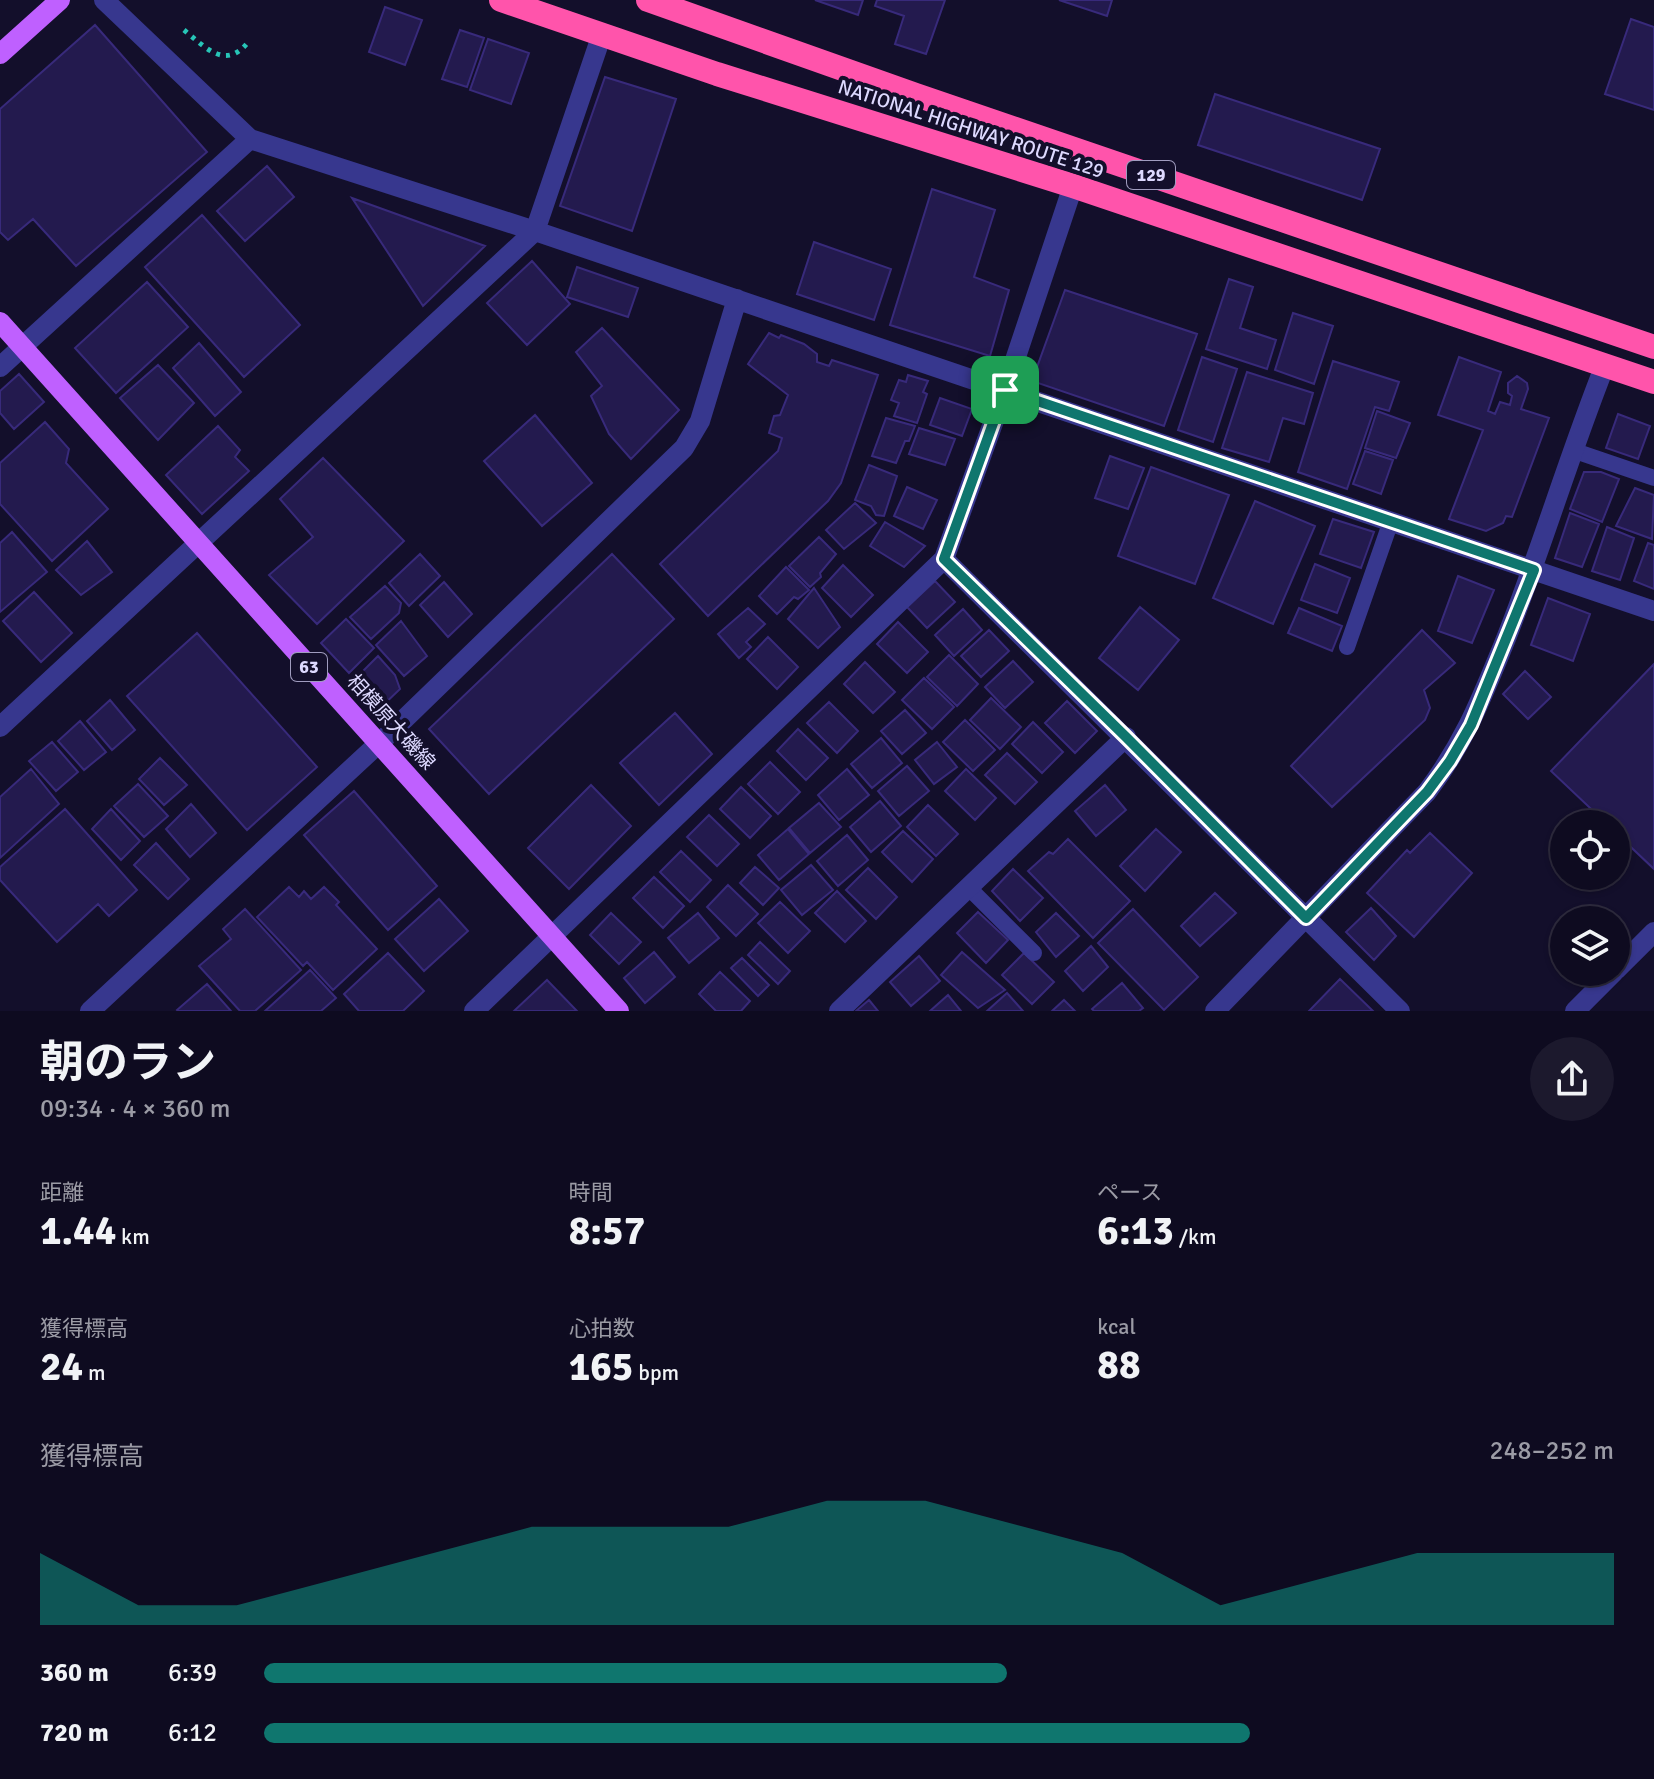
<!DOCTYPE html>
<html lang="ja">
<head>
<meta charset="utf-8">
<style>
  :root { --surface:#0e0b20; --page:#1c192d; --text:#f1f3f6; --muted:#9b9ba5; --line:#2e2b3e; --accent:#0f766e }
  body { margin:0; font-family:Signika,"Noto Sans JP",sans-serif; background:var(--page); color:var(--text); height:100vh; display:flex; flex-direction:column; font-size:30px; white-space:nowrap }
  * { box-sizing:border-box; margin:0 }
  p { font-size:26px; color:var(--muted) }
  .icon { flex:none; width:44px; height:44px; fill:none; stroke:currentColor; stroke-width:2; stroke-linecap:round; stroke-linejoin:round }
  .map { position:relative; height:1011px; overflow:hidden }
  .sheet { display:flex; flex-direction:column; background:var(--surface); flex:1 }
  .sheet>* { flex:none }
  .tools { position:absolute; left:1550px; top:810px; display:grid; gap:16px }
  .tools a { display:grid; place-items:center; width:80px; height:80px; border-radius:50%; background:var(--surface); box-shadow:0 2px 6px #0004,0 0 0 2px var(--line); font-size:40px }
  .pin { position:absolute; display:grid; place-items:center; width:68px; height:68px; color:#fff; margin:-34px; border-radius:16px; box-shadow:0 4px 12px #0006 }
  .round { display:grid; place-items:center; flex:none; width:84px; height:84px; border-radius:42px; background:var(--page) }
  .headline { display:flex; align-items:center; justify-content:space-between; height:136px; padding:0 40px }
  h1 { font-size:44px; font-weight:700; line-height:60px }
  .stats { display:grid; grid-template-columns:repeat(3,1fr); gap:12px; height:136px; padding:8px 40px }
  .stats div { display:grid; align-content:center }
  .stats b { font-size:40px; font-weight:700 }
  .stats small { font-size:22px; font-weight:400 }
  .stats p { font-size:22px }
  .chart { height:224px; padding:16px 40px }
  .chart p { display:flex; justify-content:space-between }
  .chart svg { width:100%; height:144px; margin-top:8px; fill:var(--accent); opacity:.7 }
  ul { padding:0 40px; list-style:none; font-size:26px }
  li { display:grid; grid-template-columns:128px 96px 1fr; align-items:center; height:60px }
  li i { height:20px; border-radius:10px; background:var(--accent) }
  .map>svg:first-child { display:block }
  .building { fill:#231a4e; stroke:#382a7b; stroke-width:2 }
  .lines { fill:none; stroke-linecap:round; stroke-linejoin:round }
  .path { stroke:#27c5b7; stroke-width:5; stroke-dasharray:4 6; stroke-linecap:butt }
  .lane { stroke:#37378e; stroke-width:16 }
  .street { stroke:#37378e; stroke-width:20 }
  .primary { stroke:#bf60ff; stroke-width:20 }
  .highway { stroke:#ff54ab; stroke-width:24 }
  .route-casing { stroke:#fff; stroke-width:16 }
  .route { stroke:#0f766e; stroke-width:10 }
  .labels { text-anchor:middle; dominant-baseline:central; stroke-width:8; stroke-linejoin:round; paint-order:stroke }
  .shield { fill:#130f2b; stroke:#a09cbf; stroke-width:2 }
  .shield-label { font-size:18px; font-weight:bold; fill:#ddd9ff }
  .street-label { font-size:20px; fill:#ddd9ff; stroke:#130f2b }
</style>
</head>
<body>
<div class="map">
<svg width="1654" height="1011" viewBox="0 0 1654 1011">
  <rect width="100%" height="100%" fill="#130f2b"/>
  <path class="building" d="M815,0H863L858,15Z
    M877,0H945L926,54L895,44L904,16L875,6Z
    M1059,0H1112L1107,16Z
    M385,7L422,20L405,65L369,52Z
    M1631,19L1654,27V110L1605,94Z
    M95,25L207,152L76,266L33,219L8,240L0,232V109Z
    M460,30L484,38L467,87L442,79Z
    M488,39L529,53L511,104L470,90Z
    M605,77L676,99L632,231L560,206Z
    M1215,94L1380,149L1362,200L1198,145Z
    M267,166L294,197L245,241L217,211Z
    M932,189L995,210L974,277L1009,290L990,356L890,325Z
    M352,198L485,246L423,306Z
    M202,215L300,325L244,377L145,267Z
    M814,242L891,269L874,320L797,294Z
    M532,261L570,304L527,345L487,303Z
    M577,267L638,288L628,317L567,297Z
    M1229,279L1253,287L1240,328L1276,340L1267,369L1206,349Z
    M147,282L188,327L116,393L75,348Z
    M1065,290L1197,334L1164,426L1032,381Z
    M1293,313L1333,326L1314,384L1275,370Z
    M602,328L679,410L631,459L609,434L591,396L602,386L576,352Z
    M769,333L779,338L781,335L804,344L817,354V362L829,366L832,360L878,375L841,483L828,501L708,616L660,564L778,451L782,438L769,433L774,416L780,415L788,395L748,364Z
    M199,343L241,392L215,416L173,368Z
    M1202,357L1237,369L1213,442L1178,430Z
    M1459,357L1501,372L1488,411L1495,414L1500,402L1510,405L1512,396L1508,393V383L1517,376L1527,383L1528,389L1521,409L1549,418L1512,517L1506,516L1503,523L1486,531L1449,519L1483,430L1438,415Z
    M1333,361L1399,382L1389,411L1375,407L1347,489L1298,472Z
    M158,365L194,403L158,440L120,398Z
    M1247,372L1313,393L1304,424L1283,418L1269,462L1222,448Z
    M19,374L44,402L14,429L0,413V391Z
    M908,375L928,381L923,392L927,394L917,423L894,416L899,403L891,400L899,380L906,382Z
    M940,398L972,409L962,436L930,425Z
    M1377,411L1410,423L1396,458L1365,448Z
    M1618,414L1650,426L1638,459L1606,448Z
    M535,415L592,483L542,526L484,461Z
    M886,418L915,426L909,441H905L896,463L872,456Z
    M45,422L69,449L66,463L108,509L52,561L0,504V463Z
    M218,426L240,450L235,457L249,471L202,514L166,475Z
    M919,428L955,439L945,465L909,454Z
    M1365,451L1393,460L1381,494L1353,484Z
    M1110,456L1144,468L1128,509L1095,498Z
    M323,458L404,541L317,624L269,575L313,537L280,499Z
    M869,465L897,476L884,516L876,515L871,506L855,500Z
    M1151,467L1229,495L1195,584L1118,556Z
    M1584,472H1601L1619,479L1602,522L1570,509Z
    M907,487L937,500L923,529L894,516Z
    M1635,488L1654,495L1652,539L1616,526Z
    M1255,501L1315,526L1273,624L1213,598Z
    M855,503L876,523L844,549L826,530Z
    M1570,513L1599,524L1582,567L1555,558Z
    M1333,519L1374,532L1361,568L1320,554Z
    M885,522L925,546L904,567L870,546Z
    M1607,527L1634,538L1620,580L1592,571Z
    M12,532L47,572L0,612V543Z
    M819,537L836,554L820,573L821,577L810,587L789,566Z
    M87,541L112,572L81,595L56,570Z
    M1648,543L1654,545V589L1634,581Z
    M420,554L440,576L409,606L389,583Z
    M612,554L674,619L489,794L429,729Z
    M1315,564L1350,578L1337,613L1301,600Z
    M843,565L873,595L851,617L822,588Z
    M786,567L809,590L798,599L794,597L777,614L759,596Z
    M1458,576L1494,590L1472,643L1438,631Z
    M935,581L955,602L927,628L907,607Z
    M444,582L472,614L448,637L420,605Z
    M385,586L401,603L399,613L371,639L350,617Z
    M814,588L840,627L818,648L788,619Z
    M34,592L72,633L41,662L3,621Z
    M1548,598L1590,614L1573,661L1531,645Z
    M1140,607L1179,640L1138,690L1099,658Z
    M748,608L765,624L746,642L751,647L739,658L718,634Z
    M1299,608L1342,626L1332,651L1288,633Z
    M963,609L982,630L954,656L935,635Z
    M346,619L374,648L349,673L321,643Z
    M401,621L427,656L404,676L376,645Z
    M898,622L928,652L907,673L877,644Z
    M989,630L1009,651L981,677L961,656Z
    M1422,630L1455,663L1424,690L1430,708L1425,720L1332,807L1291,766Z
    M197,633L317,767L247,830L127,696Z
    M768,637L798,667L777,689L747,659Z
    M949,655L978,684L957,706L927,677Z
    M378,656L395,675L400,689L377,711L351,683Z
    M1013,661L1033,682L1005,708L985,687Z
    M865,662L895,692L873,713L844,684Z
    M1654,664V869L1616,833V824H1607L1551,771Z
    M1525,671L1551,697L1528,719L1503,694Z
    M924,678L954,707L932,729L902,700Z
    M991,698L1021,727L1000,749L970,720Z
    M110,700L135,730L112,750L87,721Z
    M1067,701L1097,731L1075,753L1045,723Z
    M829,702L858,731L837,753L807,723Z
    M905,710L926,733L902,754L881,731Z
    M675,713L712,754L659,805L620,763Z
    M965,720L995,750L973,771L943,742Z
    M80,721L106,752L84,770L58,741Z
    M1033,722L1063,752L1042,773L1012,744Z
    M798,729L828,758L806,780L777,751Z
    M881,738L902,763L872,788L851,764Z
    M52,742L78,772L56,791L29,761Z
    M937,742L957,767L934,784L915,760Z
    M1007,753L1037,782L1015,804L985,775Z
    M160,758L187,785L164,805L139,779Z
    M770,762L800,792L778,814L748,784Z
    M907,766L929,791L899,816L878,791Z
    M31,769L59,804L0,858V797Z
    M847,769L869,795L839,820L818,795Z
    M966,769L996,798L975,820L945,791Z
    M138,784L168,816L144,837L114,806Z
    M591,785L631,826L569,889L528,848Z
    M1105,785L1126,810L1096,836L1075,811Z
    M741,787L771,816L750,838L720,809Z
    M354,791L437,886L388,930L304,835Z
    M880,801L901,826L871,852L850,827Z
    M819,803L841,827L810,853L789,828Z
    M191,804L216,833L190,857L166,829Z
    M928,805L958,834L936,856L907,827Z
    M65,809L137,890L109,916L98,904L57,942L0,880V867Z
    M111,809L140,841L121,860L92,829Z
    M709,815L739,844L717,866L687,837Z
    M788,829L809,854L779,880L758,855Z
    M1156,829L1181,852L1145,891L1120,866Z
    M903,831L933,859L912,882L882,852Z
    M1430,833L1472,873L1414,937L1367,893L1407,850L1410,853Z
    M847,835L868,860L838,886L817,861Z
    M1068,839L1130,901L1093,938L1028,871L1049,852L1053,854Z
    M156,843L189,879L168,899L134,865Z
    M681,851L711,880L690,902L660,872Z
    M811,865L833,890L802,915L781,890Z
    M755,867L779,888L763,905L740,883Z
    M868,868L897,897L876,919L846,890Z
    M1013,869L1043,898L1020,921L992,891Z
    M654,877L684,906L663,928L633,898Z
    M728,885L758,914L736,936L707,907Z
    M289,887L299,897L304,891L311,899L324,887L339,902L336,905L377,949L333,990L307,962L303,966L257,917Z
    M837,891L866,921L845,942L815,913Z
    M1215,893L1236,913L1200,946L1181,926Z
    M439,899L468,931L424,971L395,939Z
    M780,902L810,931L788,953L758,923Z
    M1371,908L1396,936L1374,960L1346,932Z
    M245,909L301,970L255,1011H240L199,966L231,939L223,929Z
    M1133,909L1198,977L1164,1010L1098,943Z
    M978,912L1008,940L986,963L957,933Z
    M611,913L641,942L619,964L590,935Z
    M698,913L719,938L689,963L668,938Z
    M1056,913L1079,936L1056,957L1036,932Z
    M760,942L790,971L778,984L748,955Z
    M1091,946L1108,967L1083,991L1065,971Z
    M654,952L675,977L645,1003L624,978Z
    M962,952L1005,990L978,1008L941,975Z
    M388,953L424,991L403,1011H359L344,994Z
    M1024,953L1054,982L1032,1004L1002,975Z
    M919,956L940,981L911,1006L890,982Z
    M742,958L769,985L758,996L731,968Z
    M310,970L336,998L321,1011H265Z
    M720,972L750,1001L741,1011H716L699,994Z
    M1340,979L1373,1011H1309Z
    M547,980L577,1011H514Z
    M1122,983L1143,1008L1139,1011H1094L1092,1009Z
    M207,984L231,1011H178L177,1010Z
    M1007,993L1023,1011H987Z
    M948,995L961,1011H930Z
    M869,1000L878,1011H856Z
    M1064,1000L1075,1011H1052Z"/>
  <g class="lines">
    <path class="path" d="M184,30C206,48 226,71 249,41"/>
    <path class="lane" d="M1575,451L1654,478
      M1347,647L1391,521
      M968,887L1034,953"/>
    <path class="street" d="M104,0L250,139L535,231L1654,611
      M0,367L250,139
      M944,559L1400,1011
      M0,727L535,231L602,34
      M1616,970L1654,932
      M90,1011L391,732L684,448L700,421L737,299
      M474,1011L944,559L1005,390L1073,186
      M839,1011L1126,737
      M1215,1011L1427,792C1464,743 1480,702 1503,646C1540,554 1568,458 1605,365
      M1575,1011L1614,972"/>
    <path class="primary" d="M0,54L60,0
      M0,322L619,1011"/>
    <path class="highway" d="M501,0L717,74L1073,186L1654,382
      M648,0L916,95L1654,347"/>
  </g>
  <g class="lines">
    <g class="route-casing">
      <path id="route" d="M1005,390L1534,570L1471,725L1450,761L1427,792L1306,918L1126,737L944,559Z"/>
    </g>
    <use href="#route" class="route"/>
  </g>
  <g class="labels">
    <g class="shield">
      <rect x="1127" y="161" width="48" height="28" rx="6"/>
      <rect x="291" y="653" width="36" height="28" rx="6"/>
    </g>
    <g class="shield-label">
      <text x="1151" y="175">129</text>
      <text x="309" y="667">63</text>
    </g>
    <g class="street-label">
      <text transform="translate(971 129) rotate(18)">NATIONAL HIGHWAY ROUTE 129</text>
      <text transform="translate(391 722) rotate(48)">相模原大磯線</text>
    </g>
  </g>
</svg>
<div class="tools">
<a><svg class="icon" aria-label="locate" viewBox="0 0 24 24"><circle cx="12" cy="12" r="6"/><path d="M12 2v4M12 18v4M2 12h4M18 12h4"/></svg></a>
<a><svg class="icon" aria-label="layers" viewBox="0 0 24 24"><path d="M12 4l9 5-9 5-9-5zM3 14l9 5 9-5"/></svg></a>
</div>
<div class="pin" style="left:1005px;top:390px;background:#1e9e55"><svg class="icon" aria-label="arrive" viewBox="0 0 24 24"><path d="M6 21V4h12l-3 4 3 4H6"/></svg></div>
</div>
<section class="sheet">
<div class="headline"><div><h1>朝のラン</h1><p>09:34 · 4 × 360 m</p></div><a class="round"><svg class="icon" aria-label="share" viewBox="0 0 24 24"><path d="M12 15V3M7 8l5-5 5 5M5 13v7h14v-7"/></svg></a></div>
<div class="stats">
<div><p>距離</p><b>1.44<small> km</small></b></div>
<div><p>時間</p><b>8:57</b></div>
<div><p>ペース</p><b>6:13<small> /km</small></b></div>
</div>
<div class="stats">
<div><p>獲得標高</p><b>24<small> m</small></b></div>
<div><p>心拍数</p><b>165<small> bpm</small></b></div>
<div><p>kcal</p><b>88</b></div>
</div>
<div class="chart"><p><span>獲得標高</span>248–252 m</p>
<svg viewBox="0 0 160 44" preserveAspectRatio="none"><path d="M0 44V22L10 38L20 38L30 30L40 22L50 14L60 14L70 14L80 6L90 6L100 14L110 22L120 38L130 30L140 22L150 22L160 22V44z"/></svg>
</div>
<ul>
<li><b>360 m</b>6:39<i style="width:55%"></i></li>
<li><b>720 m</b>6:12<i style="width:73%"></i></li>
</ul>
</section>
</body>
</html>
